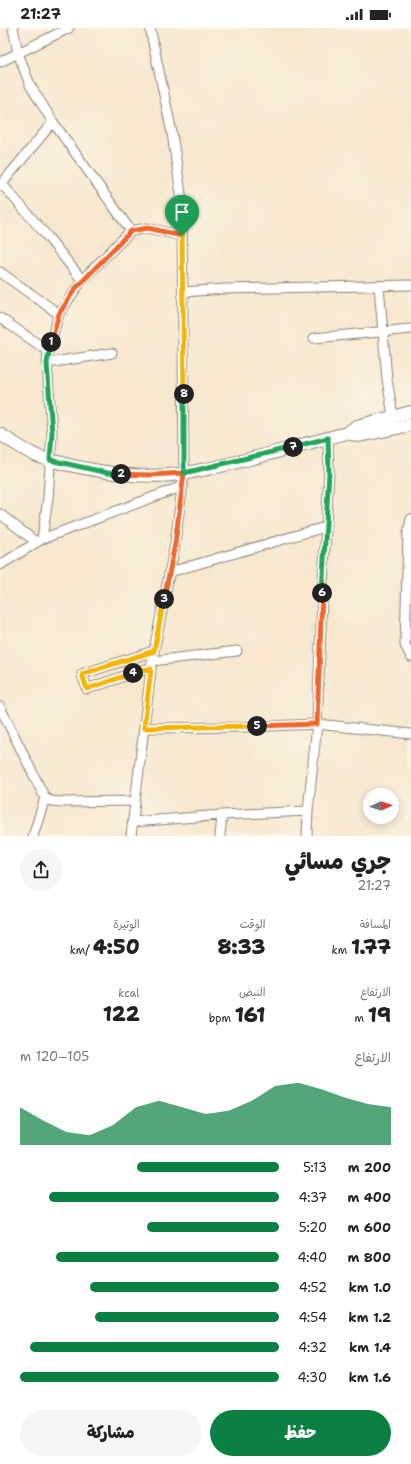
<!DOCTYPE html>
<html lang="ar">
<head>
<meta charset="utf-8">
<style>
  :root { --surface:#fff; --page:#f6f6f6; --text:#222; --muted:#767676; --accent:#0b8043 }
  body { margin:0; font-family:"Shantell Sans","Playpen Sans Arabic",sans-serif; background:var(--page); color:var(--text); direction:rtl; height:100vh; display:flex; flex-direction:column; font-size:15px; white-space:nowrap }
  * { box-sizing:border-box; margin:0 }
  p { font-size:13px; color:var(--muted) }
  .icon { flex:none; width:22px; height:22px; fill:none; stroke:currentColor; stroke-width:2; stroke-linecap:round; stroke-linejoin:round }
  .map { position:relative; height:808px; overflow:hidden; direction:ltr }
  .sheet { display:flex; flex-direction:column; background:var(--surface); flex:1 }
  .sheet>* { flex:none }
  .needle { width:26px; rotate:87deg }
  .fabs { position:absolute; left:363px; top:760px; display:grid; gap:8px }
  .fabs a { display:grid; place-items:center; width:36px; height:36px; border-radius:50%; background:var(--surface); box-shadow:0 2px 10px #0003; font-size:20px }
  .pin { position:absolute; display:grid; place-items:center; width:34px; height:34px; color:#fff; margin:-41px -17px; border-radius:50% 50% 50% 0; rotate:-45deg; box-shadow:0 0 4px #0007 }
  .pin .icon { rotate:45deg }
  .km { position:absolute; width:20px; height:20px; margin:-10px; border-radius:50%; background:#222; color:#fff; font-size:11px; line-height:20px; text-align:center }
  .round { display:grid; place-items:center; flex:none; width:42px; height:42px; border-radius:21px; background:var(--page) }
  .summary { display:flex; align-items:center; justify-content:space-between; height:68px; padding:0 20px }
  h1 { font-size:22px; font-weight:800; line-height:30px }
  .stats { display:grid; grid-template-columns:repeat(3,1fr); gap:6px; height:68px; padding:4px 20px }
  .stats div { display:grid; align-content:center }
  .stats b { font-size:20px; font-weight:800 }
  .stats small { font-size:11px; font-weight:400 }
  .stats p { font-size:11px }
  .chart { height:112px; padding:8px 20px }
  .chart p { display:flex; justify-content:space-between }
  .chart svg { width:100%; height:72px; margin-top:4px; fill:var(--accent); opacity:.7 }
  .cta { display:flex; gap:8px; margin-top:auto; padding:8px 20px }
  .cta a { flex:1; height:46px; border-radius:24px; background:var(--accent); color:#fff; font-size:16px; font-weight:800; line-height:46px; text-align:center }
  .cta a+a { background:var(--page); color:var(--text) }
  ul { padding:0 20px; list-style:none; font-size:13px }
  li { display:grid; grid-template-columns:64px 48px 1fr; align-items:center; height:30px }
  li i { height:10px; border-radius:5px; background:var(--accent) }
  .status { display:flex; justify-content:space-between; align-items:center; height:28px; padding:0 20px; background:var(--surface); direction:ltr }
  .status svg { height:11px; fill:currentColor }
  .map>svg:first-child { display:block }
  .lines { fill:none; stroke-linecap:round; stroke-linejoin:round }
  .minor-casing { stroke:#8a8275; stroke-width:11 }
  .major-casing { stroke:#8a8275; stroke-width:14 }
  .minor { stroke:#fff; stroke-width:9 }
  .major { stroke:#fff; stroke-width:12 }
  .split-1-casing { stroke:#fff; stroke-width:8 }
  .split-2-casing { stroke:#fff; stroke-width:8 }
  .split-3-casing { stroke:#fff; stroke-width:8 }
  .split-4-casing { stroke:#fff; stroke-width:8 }
  .split-5-casing { stroke:#fff; stroke-width:8 }
  .split-6-casing { stroke:#fff; stroke-width:8 }
  .split-7-casing { stroke:#fff; stroke-width:8 }
  .split-8-casing { stroke:#fff; stroke-width:8 }
  .split-9-casing { stroke:#fff; stroke-width:8 }
  .split-1 { stroke:#f0652b; stroke-width:5 }
  .split-2 { stroke:#22a559; stroke-width:5 }
  .split-3 { stroke:#f0652b; stroke-width:5 }
  .split-4 { stroke:#f5b400; stroke-width:5 }
  .split-5 { stroke:#f5b400; stroke-width:5 }
  .split-6 { stroke:#f0652b; stroke-width:5 }
  .split-7 { stroke:#22a559; stroke-width:5 }
  .split-8 { stroke:#22a559; stroke-width:5 }
  .split-9 { stroke:#f5b400; stroke-width:5 }
</style>
</head>
<body>
<div class="status"><b>21:27</b><svg viewBox="0 0 49 12"><path d="M0 12V9h3v3zM5 12V6h3v6zM10 12V3h3v9zM15 12V0h3v12zM26 1h20v11H26zM47 4h2v5h-2z"/></svg></div>
<div class="map">
<svg width="411" height="808" viewBox="0 0 411 808">
  <rect width="100%" height="100%" fill="#fcf5e5"/>
  <filter id="ink" filterUnits="userSpaceOnUse"><feTurbulence type="fractalNoise" baseFrequency=".025" numOctaves="2"/><feDisplacementMap in="SourceGraphic" scale="8" xChannelSelector="R" yChannelSelector="G"/><feConvolveMatrix kernelMatrix="1 2 1 2 8 2 1 2 1" color-interpolation-filters="sRGB"/></filter>
  <filter id="wash" filterUnits="userSpaceOnUse"><feTurbulence type="fractalNoise" baseFrequency=".012" numOctaves="4" result="noise"/><feDisplacementMap in="SourceGraphic" scale="16" xChannelSelector="R" yChannelSelector="G"/><feGaussianBlur stdDeviation="0.9" result="paint"/><feColorMatrix in="noise" values="0 0 0 0 0 0 0 0 0 0 0 0 0 0 0 0 0 1.4 0 .05"/><feComposite in="paint" operator="in"/></filter>
  <g filter="url(#wash)">
    <rect width="100%" height="100%" fill="#f7e7ce"/>
  </g>
  <g filter="url(#ink)">
    <g class="lines">
      <g class="minor-casing">
        <path id="minor" d="M13,0L18,25L30,57L53,94L131,203
          M0,34L69,0
          M2,156L47,208L82,252
          M0,158L53,94
          M0,244L59,286
          M379,258L387,351L393,388
          M183,264L224,261L411,257
          M0,290L48,323
          M314,310L411,301
          M47,335L112,325
          M0,486L36,514
          M411,491L408,505L405,617L411,629
          M42,511L48,470L52,405L47,335L48,323L59,286L82,252L131,203L148,200L182,208
          M0,537L42,511L183,458
          M170,544L325,499
          M152,633L237,623
          M151,641L142,642L87,661L82,646L154,623
          M0,679L45,770L51,773L62,774L135,773
          M144,700L245,699L317,696L411,706
          M133,794L222,787
          M33,808L45,770
          M131,808L152,633L175,516L184,445L182,173L172,105L150,0
          M220,808L222,787L308,783L317,696L322,573L329,444L328,410
          M307,808L308,783"/>
      </g>
      <g class="major-casing">
        <path id="major" d="M347,405L359,408L411,397
          M0,406C12,414 24,422 37,428C47,432 58,434 69,437C106,445 147,452 186,445C240,436 294,418 347,405L357,398L411,384"/>
      </g>
      <use href="#minor" class="minor"/>
      <use href="#major" class="major"/>
    </g>
  </g>
  <g class="lines" filter="url(#ink)">
    <g class="split-1-casing">
      <path id="split-1" d="M51,314L59,286L75,261L131,203L148,200L182,208"/>
    </g>
    <g class="split-2-casing">
      <path id="split-2" d="M51,314L47,335L52,405L50,432L108,445L121,446"/>
    </g>
    <g class="split-3-casing">
      <path id="split-3" d="M121,446L152,447L184,445L175,516L164,571"/>
    </g>
    <g class="split-4-casing">
      <path id="split-4" d="M133,645L87,661L82,646L154,623L164,571"/>
    </g>
    <g class="split-5-casing">
      <path id="split-5" d="M133,645L142,642L151,641L144,700L257,698"/>
    </g>
    <g class="split-6-casing">
      <path id="split-6" d="M257,698L317,696L322,565"/>
    </g>
    <g class="split-7-casing">
      <path id="split-7" d="M293,419L328,410L329,444L322,565"/>
    </g>
    <g class="split-8-casing">
      <path id="split-8" d="M184,366V445L293,419"/>
    </g>
    <g class="split-9-casing">
      <path id="split-9" d="M182,208L184,366"/>
    </g>
    <use href="#split-1" class="split-1"/>
    <use href="#split-2" class="split-2"/>
    <use href="#split-3" class="split-3"/>
    <use href="#split-4" class="split-4"/>
    <use href="#split-5" class="split-5"/>
    <use href="#split-6" class="split-6"/>
    <use href="#split-7" class="split-7"/>
    <use href="#split-8" class="split-8"/>
    <use href="#split-9" class="split-9"/>
  </g>
</svg>
<div class="fabs">
<a><svg class="needle" viewBox="-14 -14 28 28"><path d="M0-13l5 13h-10z" fill="#e53935"/><path d="M0 13l5-13h-10z" fill="#767676"/></svg></a>
</div>
<div class="pin" style="left:182px;top:208px;background:#1e9e55"><svg class="icon" aria-label="arrive" viewBox="0 0 24 24"><path d="M6 21V4h12l-3 4 3 4H6"/></svg></div>
<b class="km" style="left:51px;top:314px">1</b>
<b class="km" style="left:121px;top:446px">2</b>
<b class="km" style="left:164px;top:571px">3</b>
<b class="km" style="left:133px;top:645px">4</b>
<b class="km" style="left:257px;top:698px">5</b>
<b class="km" style="left:322px;top:565px">6</b>
<b class="km" style="left:293px;top:419px">7</b>
<b class="km" style="left:184px;top:366px">8</b>
</div>
<section class="sheet">
<div class="summary"><div><h1>جري مسائي</h1><p>21:27</p></div><a class="round"><svg class="icon" aria-label="share" viewBox="0 0 24 24"><path d="M12 15V3M7 8l5-5 5 5M5 13v7h14v-7"/></svg></a></div>
<div class="stats">
<div><p>المسافة</p><b>1.77<small> km</small></b></div>
<div><p>الوقت</p><b>8:33</b></div>
<div><p>الوتيرة</p><b>4:50<small> /km</small></b></div>
</div>
<div class="stats">
<div><p>الارتفاع</p><b>19<small> m</small></b></div>
<div><p>النبض</p><b>161<small> bpm</small></b></div>
<div><p>kcal</p><b>122</b></div>
</div>
<div class="chart"><p><span>الارتفاع</span>105–120 m</p>
<svg viewBox="0 0 160 44" preserveAspectRatio="none"><path d="M0 44V21L10 29L20 36L30 38L40 32L50 21L60 17L70 21L80 25L90 23L100 17L110 8L120 6L130 10L140 15L150 19L160 21V44z"/></svg>
</div>
<ul>
<li><b>200 m</b>5:13<i style="width:55%"></i></li>
<li><b>400 m</b>4:37<i style="width:89%"></i></li>
<li><b>600 m</b>5:20<i style="width:51%"></i></li>
<li><b>800 m</b>4:40<i style="width:86%"></i></li>
<li><b>1.0 km</b>4:52<i style="width:73%"></i></li>
<li><b>1.2 km</b>4:54<i style="width:71%"></i></li>
<li><b>1.4 km</b>4:32<i style="width:96%"></i></li>
<li><b>1.6 km</b>4:30<i style="width:100%"></i></li>
</ul>
<div class="cta"><a>حفظ</a><a>مشاركة</a></div>
</section>
</body>
</html>
